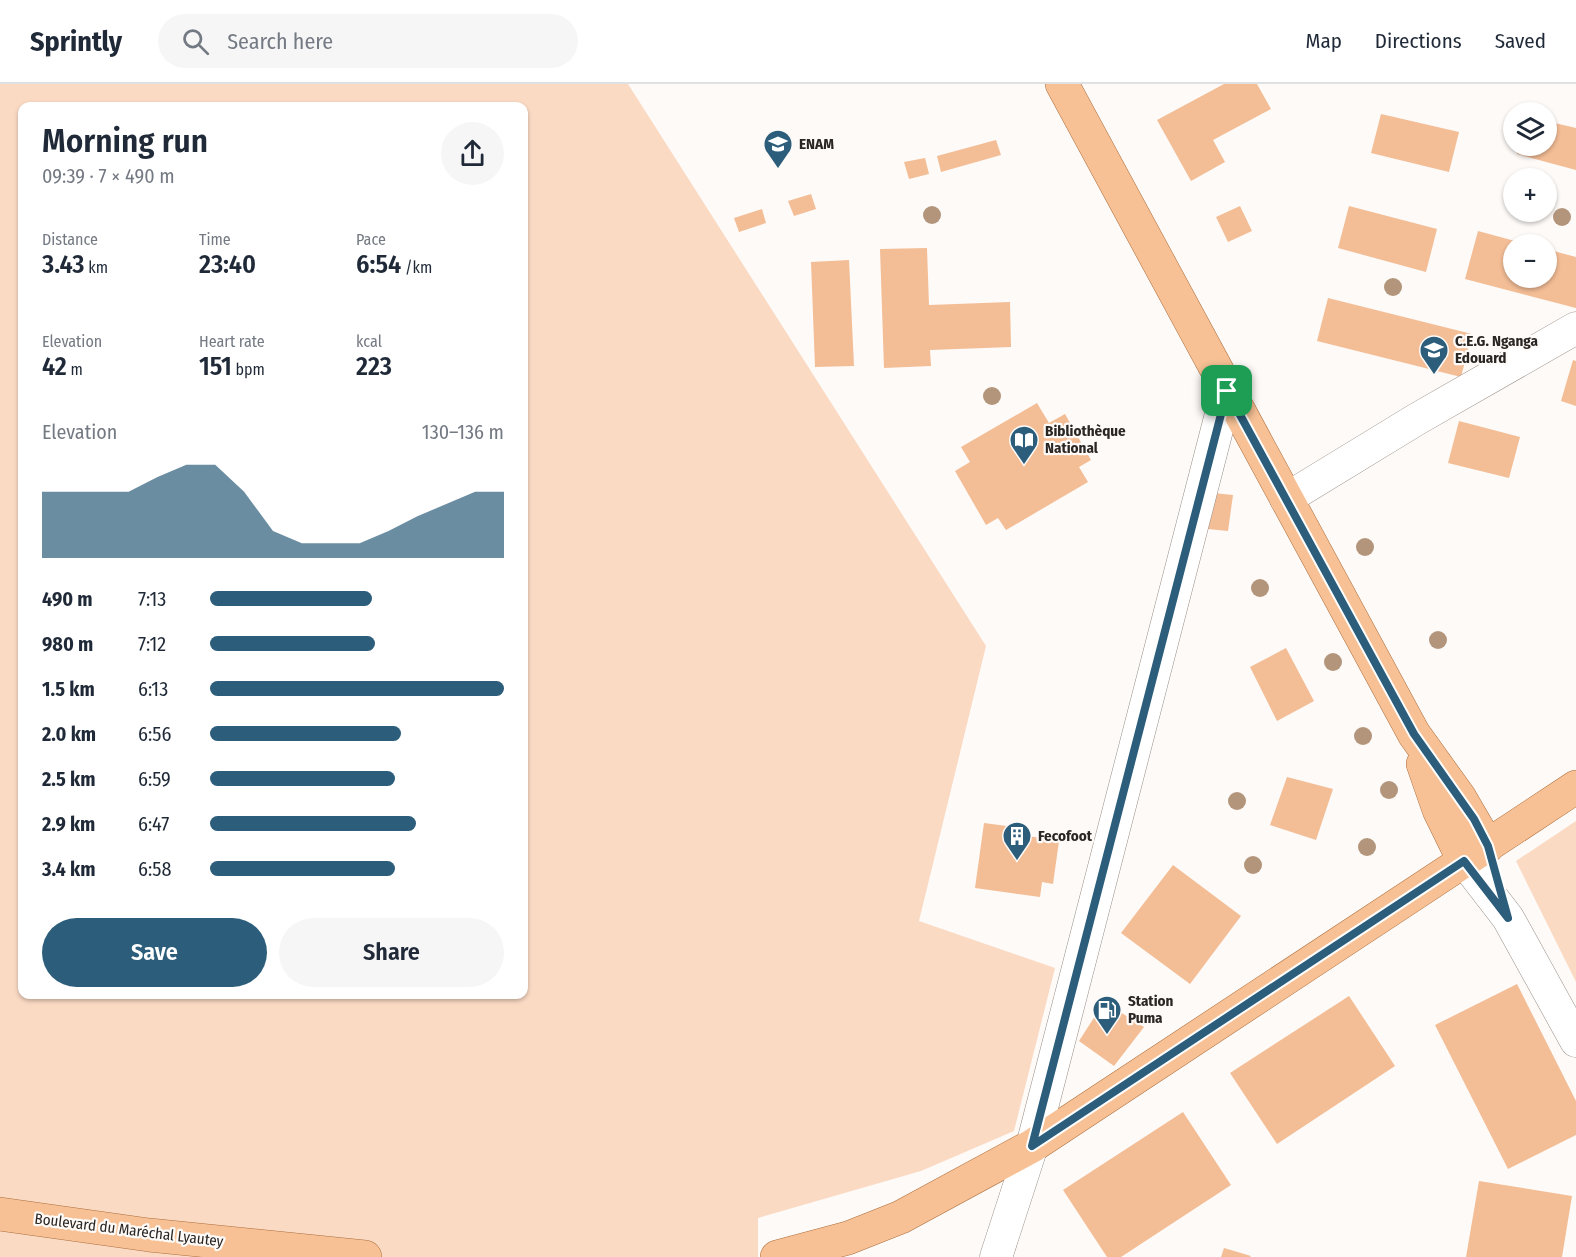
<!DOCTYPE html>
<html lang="en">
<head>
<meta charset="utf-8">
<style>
  :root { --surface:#fff; --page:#f6f6f7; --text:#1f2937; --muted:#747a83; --line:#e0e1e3; --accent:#2c5e7c }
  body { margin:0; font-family:"Fira Sans Condensed",sans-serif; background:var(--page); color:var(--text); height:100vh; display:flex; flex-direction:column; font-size:22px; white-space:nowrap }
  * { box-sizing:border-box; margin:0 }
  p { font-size:20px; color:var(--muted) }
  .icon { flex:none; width:33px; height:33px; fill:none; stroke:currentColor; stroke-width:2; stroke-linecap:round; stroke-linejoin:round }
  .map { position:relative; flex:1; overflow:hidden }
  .details { position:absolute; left:18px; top:18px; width:510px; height:897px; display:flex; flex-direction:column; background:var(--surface); border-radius:12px; box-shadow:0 2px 4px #0004 }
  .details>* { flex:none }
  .controls { position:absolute; left:1503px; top:18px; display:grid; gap:12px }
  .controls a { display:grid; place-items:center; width:54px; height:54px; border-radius:50%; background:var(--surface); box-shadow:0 2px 4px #0004; font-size:30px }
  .pin { position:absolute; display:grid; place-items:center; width:51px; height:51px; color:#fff; margin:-26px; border-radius:12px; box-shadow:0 3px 9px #0006 }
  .round { display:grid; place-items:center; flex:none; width:63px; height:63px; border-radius:32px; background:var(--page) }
  .head { display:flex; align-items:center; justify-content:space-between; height:102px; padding:0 24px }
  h1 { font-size:33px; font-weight:600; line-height:45px }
  .figures { display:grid; grid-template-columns:repeat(3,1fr); gap:9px; height:102px; padding:6px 24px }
  .figures div { display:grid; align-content:center }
  .figures b { font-size:26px; font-weight:600 }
  .figures small { font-size:16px; font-weight:400 }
  .figures p { font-size:16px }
  .chart { height:168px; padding:12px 24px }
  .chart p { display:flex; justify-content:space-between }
  .chart svg { width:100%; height:108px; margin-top:6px; fill:var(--accent); opacity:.7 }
  .button { display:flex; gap:12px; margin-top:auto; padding:12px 24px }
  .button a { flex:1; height:69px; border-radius:36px; background:var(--accent); color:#fff; font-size:24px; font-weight:600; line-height:69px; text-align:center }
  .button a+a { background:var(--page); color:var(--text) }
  ul { padding:0 24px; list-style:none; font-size:20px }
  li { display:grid; grid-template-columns:96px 72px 1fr; align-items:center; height:45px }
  li i { height:15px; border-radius:8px; background:var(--accent) }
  header { display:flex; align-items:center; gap:36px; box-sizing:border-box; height:84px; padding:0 30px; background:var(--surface); border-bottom:2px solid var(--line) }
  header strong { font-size:28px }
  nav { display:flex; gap:33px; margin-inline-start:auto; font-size:21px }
  .search { width:420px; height:54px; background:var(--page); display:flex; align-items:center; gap:15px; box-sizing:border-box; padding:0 21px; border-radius:33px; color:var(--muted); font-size:22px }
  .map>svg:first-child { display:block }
  .green { fill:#fbdac4; fill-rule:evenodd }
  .building { fill:#f3bd96 }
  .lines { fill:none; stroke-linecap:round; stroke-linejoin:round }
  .minor-casing { stroke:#978e87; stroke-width:33 }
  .major-casing { stroke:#ac6f3f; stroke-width:34 }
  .minor { stroke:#fff; stroke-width:32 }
  .major { stroke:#f7c195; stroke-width:33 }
  .tree { fill:#b3957c }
  .route-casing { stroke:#fff; stroke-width:12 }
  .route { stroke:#2c5e7c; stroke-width:8 }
  .labels { text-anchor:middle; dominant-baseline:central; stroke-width:4.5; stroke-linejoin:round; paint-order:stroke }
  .poi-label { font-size:15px; font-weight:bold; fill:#2a2623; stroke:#fefaf7; text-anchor:start }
  .street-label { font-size:15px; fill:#2a2623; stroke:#fefaf7 }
</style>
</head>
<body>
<header>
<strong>Sprintly</strong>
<div class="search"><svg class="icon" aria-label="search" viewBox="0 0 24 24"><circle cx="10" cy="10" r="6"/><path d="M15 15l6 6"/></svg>Search here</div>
<nav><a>Map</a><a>Directions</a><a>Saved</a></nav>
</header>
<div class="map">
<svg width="1576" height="1173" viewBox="0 0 1576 1173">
  <rect width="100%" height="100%" fill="#fefaf7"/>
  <path class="green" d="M0,0H628L986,562L919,837L1055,884L1014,1047L921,1087L758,1134V1173H0ZM22,22H524V910H22Z
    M1576,737V898L1516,777Z"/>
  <path class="building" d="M1224,0H1257L1271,25L1213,56L1225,78L1191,97L1157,36Z
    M1381,30L1459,48L1449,88L1371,69Z
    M1546,37L1576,44V86L1517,70L1519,62H1546Z
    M996,56L1001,71L941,88L937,72Z
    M925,74L929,90L909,95L904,78Z
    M811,110L816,125L794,132L788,117Z
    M1240,122L1252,147L1228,158L1216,133Z
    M1349,122L1437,145L1426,188L1338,164Z
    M762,125L766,139L739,148L734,134Z
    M1478,147L1526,160H1514V194H1546V165L1576,173V224L1465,195Z
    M927,164L929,221L1010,218L1011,263L930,266L931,282L884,284L880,165Z
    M849,176L854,282L815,283L811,178Z
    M1328,214L1472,250L1461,293L1317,257Z
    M1573,276L1576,277V322L1561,317Z
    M1037,319L1049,339L1065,330L1091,376L1079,383L1088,398L1006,446L998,434L986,441L955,387L970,378L961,363Z
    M1459,337L1520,353L1509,394L1448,379Z
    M1213,409L1233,411L1228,447L1208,445Z
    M1286,564L1314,617L1277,637L1250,583Z
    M1287,693L1333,705L1316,756L1270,741Z
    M984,739L1029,745L1028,752L1059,757L1053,800L1042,798L1040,813L975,804Z
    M1173,781L1241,832L1190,900L1121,849Z
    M1517,900L1576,1017V1051L1508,1085L1435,941Z
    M1349,912L1395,982L1277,1060L1230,989Z
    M1104,918L1144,943L1114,982L1079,957Z
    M1183,1028L1231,1101L1121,1173H1107L1063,1106Z
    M1479,1097L1572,1112L1562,1173H1466Z
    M1224,1164L1251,1172L1250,1173H1221Z"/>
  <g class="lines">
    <g class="minor-casing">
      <path id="minor" d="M1286,415L1417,335L1576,244
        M1464,777L1508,834L1576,957
        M996,1173L1032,1062L1227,307"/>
    </g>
    <g class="major-casing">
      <path id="major" d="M1062,0L1414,650L1460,714L1488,762
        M1423,680L1439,726L1464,777
        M0,1130L149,1151L365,1173
        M777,1173L848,1154L901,1133L1032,1062L1576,703"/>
    </g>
    <use href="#minor" class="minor"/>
    <use href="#major" class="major"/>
  </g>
  <g class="tree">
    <circle cx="932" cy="131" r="9"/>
    <circle cx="1562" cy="133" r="9"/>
    <circle cx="1393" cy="203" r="9"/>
    <circle cx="992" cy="312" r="9"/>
    <circle cx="1365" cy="463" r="9"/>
    <circle cx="1260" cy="504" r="9"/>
    <circle cx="1438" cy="556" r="9"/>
    <circle cx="1333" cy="578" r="9"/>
    <circle cx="1363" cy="652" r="9"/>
    <circle cx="1389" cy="706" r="9"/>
    <circle cx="1237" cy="717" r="9"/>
    <circle cx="1367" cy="763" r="9"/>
    <circle cx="1253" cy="781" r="9"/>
  </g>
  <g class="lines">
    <g class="route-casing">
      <path id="route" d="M1227,307L1414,650L1474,735L1488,762L1508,834L1464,777L1032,1062Z"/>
    </g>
    <use href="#route" class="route"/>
  </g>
  <defs>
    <g id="university-pin" transform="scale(1.5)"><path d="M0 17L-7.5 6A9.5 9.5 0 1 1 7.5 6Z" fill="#2c5e7c" stroke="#fefaf7"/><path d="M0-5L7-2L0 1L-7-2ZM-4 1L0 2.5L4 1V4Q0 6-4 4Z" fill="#fff"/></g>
    <g id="school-pin" transform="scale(1.5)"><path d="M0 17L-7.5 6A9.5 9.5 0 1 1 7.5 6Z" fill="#2c5e7c" stroke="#fefaf7"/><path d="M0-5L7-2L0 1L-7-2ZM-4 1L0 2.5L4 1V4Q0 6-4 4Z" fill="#fff"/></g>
    <g id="library-pin" transform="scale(1.5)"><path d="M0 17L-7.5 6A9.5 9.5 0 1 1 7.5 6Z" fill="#2c5e7c" stroke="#fefaf7"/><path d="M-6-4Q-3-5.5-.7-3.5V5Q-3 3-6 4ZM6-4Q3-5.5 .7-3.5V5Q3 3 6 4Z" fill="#fff"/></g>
    <g id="building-pin" transform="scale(1.5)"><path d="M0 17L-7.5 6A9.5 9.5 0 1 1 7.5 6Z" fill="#2c5e7c" stroke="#fefaf7"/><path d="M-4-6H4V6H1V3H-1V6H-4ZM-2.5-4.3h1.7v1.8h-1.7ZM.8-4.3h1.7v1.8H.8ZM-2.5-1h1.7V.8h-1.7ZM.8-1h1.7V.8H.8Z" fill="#fff"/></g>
    <g id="fuel-pin" transform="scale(1.5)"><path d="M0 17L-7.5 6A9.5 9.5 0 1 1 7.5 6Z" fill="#2c5e7c" stroke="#fefaf7"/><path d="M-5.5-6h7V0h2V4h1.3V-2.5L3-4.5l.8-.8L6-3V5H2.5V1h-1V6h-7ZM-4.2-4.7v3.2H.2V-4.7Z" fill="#fff"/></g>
  </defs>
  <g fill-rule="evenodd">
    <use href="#university-pin" x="778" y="60"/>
    <use href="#school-pin" x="1434" y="266"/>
    <use href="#library-pin" x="1024" y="356"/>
    <use href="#building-pin" x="1017" y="752"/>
    <use href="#fuel-pin" x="1107" y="926"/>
  </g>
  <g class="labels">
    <g class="poi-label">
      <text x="799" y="60">ENAM</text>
      <text x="1455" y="257">C.E.G. Nganga<tspan x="1455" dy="17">Edouard</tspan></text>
      <text x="1045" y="347">Bibliothèque<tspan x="1045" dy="17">National</tspan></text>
      <text x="1038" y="752">Fecofoot</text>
      <text x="1128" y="917">Station<tspan x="1128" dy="17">Puma</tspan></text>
    </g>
    <g class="street-label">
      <text transform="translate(129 1146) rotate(7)">Boulevard du Maréchal Lyautey</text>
    </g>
  </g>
</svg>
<div class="controls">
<a><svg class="icon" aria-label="layers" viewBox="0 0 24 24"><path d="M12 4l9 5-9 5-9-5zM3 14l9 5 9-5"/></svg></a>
<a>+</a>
<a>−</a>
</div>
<div class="pin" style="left:1227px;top:307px;background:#1e9e55"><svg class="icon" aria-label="arrive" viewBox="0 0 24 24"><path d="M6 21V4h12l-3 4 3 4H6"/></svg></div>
<section class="details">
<div class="head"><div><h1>Morning run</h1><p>09:39 · 7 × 490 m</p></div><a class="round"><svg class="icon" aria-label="share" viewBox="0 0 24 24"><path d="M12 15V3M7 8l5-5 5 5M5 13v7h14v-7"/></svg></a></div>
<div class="figures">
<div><p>Distance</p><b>3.43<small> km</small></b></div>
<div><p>Time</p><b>23:40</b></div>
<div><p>Pace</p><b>6:54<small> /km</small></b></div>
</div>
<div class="figures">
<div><p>Elevation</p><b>42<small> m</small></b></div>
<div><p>Heart rate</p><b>151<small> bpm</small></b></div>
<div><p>kcal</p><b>223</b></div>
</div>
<div class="chart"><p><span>Elevation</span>130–136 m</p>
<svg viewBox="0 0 160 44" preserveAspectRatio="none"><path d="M0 44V17L10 17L20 17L30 17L40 11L50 6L60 6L70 17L80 33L90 38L100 38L110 38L120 33L130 27L140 22L150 17L160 17V44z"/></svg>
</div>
<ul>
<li><b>490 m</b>7:13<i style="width:55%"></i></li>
<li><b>980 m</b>7:12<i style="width:56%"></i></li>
<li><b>1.5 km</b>6:13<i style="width:100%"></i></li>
<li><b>2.0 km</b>6:56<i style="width:65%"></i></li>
<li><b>2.5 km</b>6:59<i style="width:63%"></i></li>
<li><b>2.9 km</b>6:47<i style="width:70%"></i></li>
<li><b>3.4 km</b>6:58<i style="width:63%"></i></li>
</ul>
<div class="button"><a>Save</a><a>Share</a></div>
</section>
</div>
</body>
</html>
